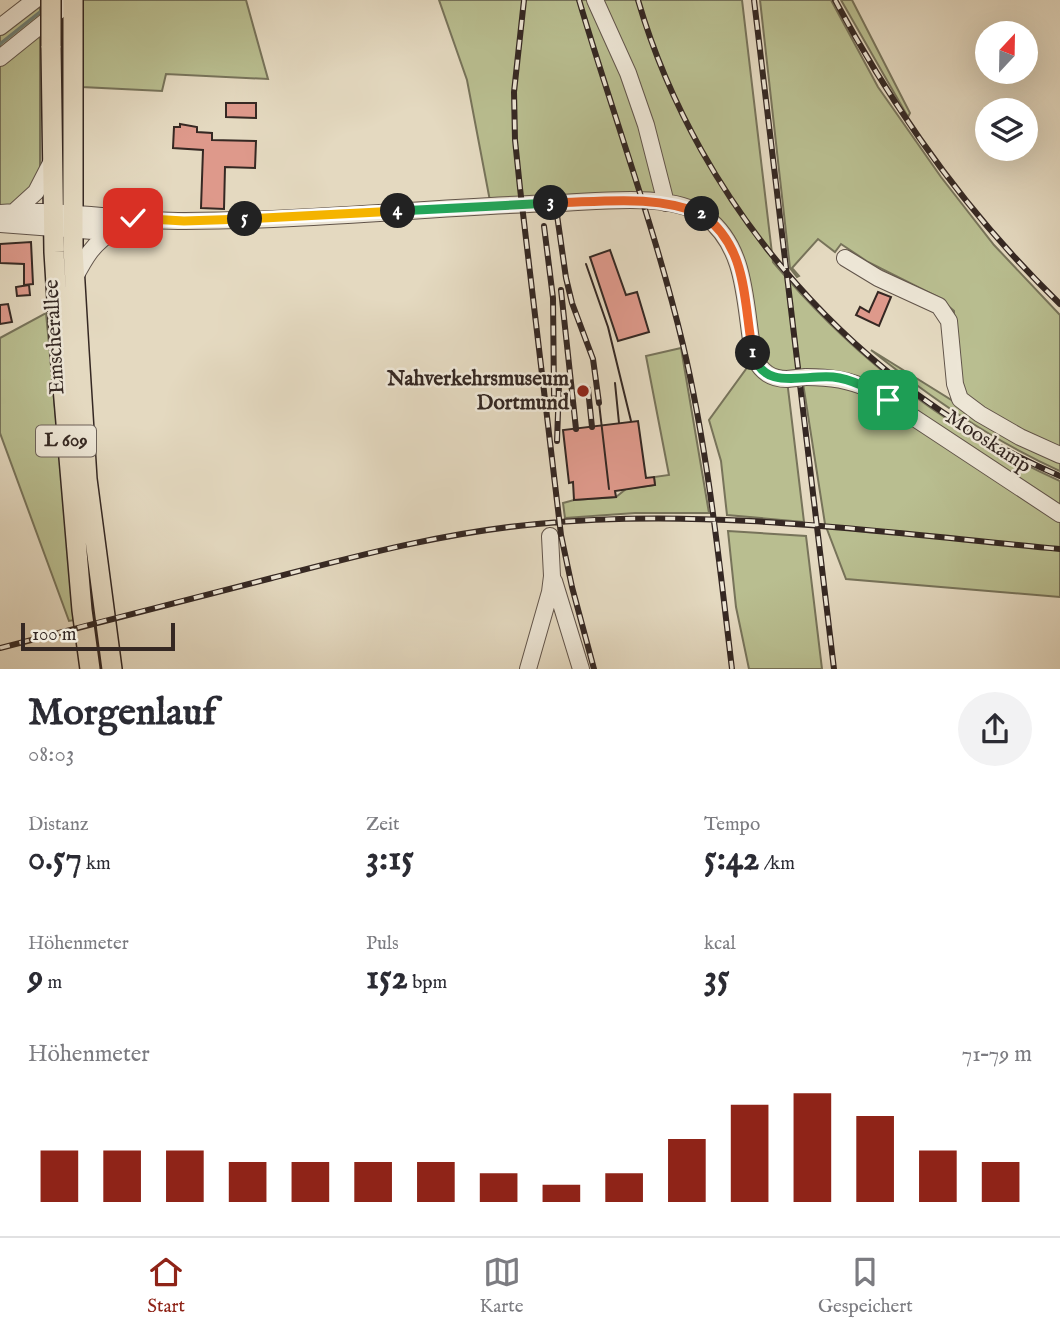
<!DOCTYPE html>
<html lang="de">
<head>
<meta charset="utf-8">
<style>
  :root { --surface:#fff; --page:#f2f2f3; --text:#2b2b33; --muted:#7c7c81; --line:#e1e1e2; --accent:#8f2418 }
  body { margin:0; font-family:"IM FELL English",serif; background:var(--page); color:var(--text); height:100vh; display:flex; flex-direction:column; font-size:26px; white-space:nowrap }
  * { box-sizing:border-box; margin:0 }
  p { font-size:23px; color:var(--muted) }
  .icon { flex:none; width:38px; height:38px; fill:none; stroke:currentColor; stroke-width:2; stroke-linecap:round; stroke-linejoin:round }
  .map { position:relative; height:669px; overflow:hidden }
  .side { display:flex; flex-direction:column; background:var(--surface); flex:1 }
  .side>* { flex:none }
  .needle { width:46px; rotate:22deg }
  .fabs { position:absolute; left:975px; top:21px; display:grid; gap:14px }
  .fabs a { display:grid; place-items:center; width:63px; height:63px; border-radius:50%; background:var(--surface); box-shadow:0 7px 28px #0002; font-size:35px }
  .scale { position:absolute; left:21px; bottom:18px; width:154px; box-sizing:border-box; padding-left:7px; border:4px solid #352823; border-top:0; font-size:19px; line-height:24px; white-space:nowrap; color:#352823; -webkit-text-stroke:5px #ede6d6; paint-order:stroke }
  .pin { position:absolute; display:grid; place-items:center; width:60px; height:60px; color:#fff; margin:-30px; border-radius:14px; box-shadow:0 4px 10px #0006 }
  .km { position:absolute; width:35px; height:35px; margin:-18px; border-radius:50%; background:#222; color:#fff; font-size:19px; line-height:35px; text-align:center }
  .round { display:grid; place-items:center; flex:none; width:74px; height:74px; border-radius:37px; background:var(--page) }
  .overview { display:flex; align-items:center; justify-content:space-between; height:119px; padding:0 28px }
  h1 { font-size:38px; font-weight:700; line-height:52px }
  .metrics { display:grid; grid-template-columns:repeat(3,1fr); gap:10px; height:119px; padding:7px 28px }
  .metrics div { display:grid; align-content:center }
  .metrics b { font-size:35px; font-weight:700 }
  .metrics small { font-size:19px; font-weight:400 }
  .metrics p { font-size:19px }
  .chart { height:196px; padding:14px 28px }
  .chart p { display:flex; justify-content:space-between }
  .chart svg { width:100%; height:126px; margin-top:7px; stroke:var(--accent); stroke-width:6 }
  .tab-bar { display:flex; justify-content:space-around; align-items:center; height:98px; border-top:2px solid var(--line); background:var(--surface); font-size:19px; color:var(--muted) }
  .tab-bar a { display:grid; justify-items:center; gap:4px }
  .tab-bar .on { color:var(--accent) }
  .map>svg:first-child { display:block }
  .green { fill:#b9be90; stroke:#77735a; stroke-width:2 }
  .lines { fill:none; stroke-linecap:round; stroke-linejoin:round }
  .stream { stroke:#6f8077; stroke-width:3.5 }
  .building { fill:#de998b; stroke:#352823; stroke-width:2 }
  .minor-casing { stroke:#61544a; stroke-width:18 }
  .major-casing { stroke:#352823; stroke-width:22 }
  .minor { stroke:#ede6d6; stroke-width:16 }
  .major { stroke:#e4d9c0; stroke-width:19 }
  .tram { stroke:#352823; stroke-width:2 }
  .rail-casing { stroke:#352823; stroke-width:6 }
  .rail { stroke:#ede6d6; stroke-width:3.5; stroke-dasharray:10; stroke-linecap:butt }
  .minor-bridge-casing { stroke:#61544a; stroke-width:18; stroke-linecap:butt }
  .major-bridge-casing { stroke:#352823; stroke-width:22; stroke-linecap:butt }
  .minor-bridge { stroke:#ede6d6; stroke-width:16 }
  .major-bridge { stroke:#e4d9c0; stroke-width:19 }
  .split-1-casing { stroke:#fff; stroke-width:14 }
  .split-2-casing { stroke:#fff; stroke-width:14 }
  .split-3-casing { stroke:#fff; stroke-width:14 }
  .split-4-casing { stroke:#fff; stroke-width:14 }
  .split-5-casing { stroke:#fff; stroke-width:14 }
  .split-6-casing { stroke:#fff; stroke-width:14 }
  .split-1 { stroke:#22a559; stroke-width:9 }
  .split-2 { stroke:#f0652b; stroke-width:9 }
  .split-3 { stroke:#f0652b; stroke-width:9 }
  .split-4 { stroke:#22a559; stroke-width:9 }
  .split-5 { stroke:#f5b400; stroke-width:9 }
  .split-6 { stroke:#f5b400; stroke-width:9 }
  .poi-dot { fill:#8f2418; stroke:#ede6d6; stroke-width:2.5 }
  .labels { text-anchor:middle; dominant-baseline:central; stroke-width:5; stroke-linejoin:round; paint-order:stroke }
  .shield { fill:#ede6d6; stroke:#6c6159; stroke-width:2 }
  .shield-label { font-size:19px; font-weight:bold; fill:#352823 }
  .street-label { font-size:21px; fill:#352823; stroke:#ede6d6 }
  .poi-label { font-size:21px; font-weight:bold; fill:#352823; stroke:#ede6d6; text-anchor:end }
</style>
</head>
<body>
<div class="map">
<svg width="1060" height="669" viewBox="0 0 1060 669">
  <rect width="100%" height="100%" fill="#e4d9c0"/>
  <filter id="stains"><feTurbulence type="fractalNoise" baseFrequency=".00286" numOctaves="4"/><feColorMatrix values="0 0 0 0 .2 0 0 0 0 .09 0 0 0 0 .02 0 0 0 .5 -.17"/></filter>
  <radialGradient id="worn" r=".72"><stop offset=".6" stop-color="#630" stop-opacity="0"/><stop offset="1" stop-color="#630" stop-opacity=".3"/></radialGradient>
  <path class="green" d="M40,0V172L38,182L12,205H0V22Z
    M83,0H246L268,79L166,74L162,91L82,87Z
    M439,0H742L773,262C852,356 948,431 1060,481V597L846,579L825,524L803,383L787,380L804,522L727,515L721,461L709,420L754,358L737,256L683,202L490,201L467,80Z
    M760,0H831L878,87L941,177L994,245L1060,315V452L963,399L956,371L954,311L938,297L868,262L841,244L835,252L818,239L792,268L799,276L797,277L790,268Z
    M841,0H852L910,113L908,117Z
    M46,313L75,620L69,621L0,433V338Z
    M681,348L709,513H635L565,518L563,503L574,500L616,497L626,489L655,485L654,477L669,475L646,356Z
    M871,350L995,427L1060,458V471C991,440 930,397 871,350Z
    M728,531L806,536L822,669H749L736,607Z"/>
  <g class="lines">
    <path class="stream" d="M0,44L45,8"/>
  </g>
  <path class="building" d="M226,103H256V118L226,117Z
    M180,124L197,127V132L212,133V140L256,141L255,168L225,167L224,209L201,208L203,150L173,148L174,127H180Z
    M31,242L33,284L24,285V264L0,263V244Z
    M610,250L626,295L637,292L649,332L618,341L590,257Z
    M29,285L30,295L17,296L16,287Z
    M878,292L891,297L879,326L856,315L860,307L869,312Z
    M8,304L12,322L0,324V305Z
    M638,421L646,478L654,477L655,485L615,491L616,497L574,500L573,482L569,483L563,430Z"/>
  <g class="lines">
    <g class="minor-casing">
      <path id="minor" d="M595,0L628,73L646,125L666,203
        M0,27L35,0
        M0,58L72,0
        M14,212L36,192L52,161
        M0,213C62,208 123,221 185,221C308,221 432,207 555,203C597,202 672,191 706,217C749,250 744,309 754,358C762,372 771,379 787,379
        M0,224L93,231L149,227
        M845,258L878,278L939,306L949,321L955,384L960,399L980,414L1020,437L1060,455
        M74,279C85,258 93,243 114,231
        M806,377C831,377 849,380 872,390L1060,514
        M554,581L581,669
        M528,669L550,592L552,576L550,536"/>
    </g>
    <g class="major-casing">
      <path id="major" d="M73,0V249L79,351L87,479L112,669
        M51,46L54,252L61,364L82,610L90,669"/>
    </g>
    <use href="#minor" class="minor"/>
    <use href="#major" class="major"/>
    <path class="tram" d="M586,264L608,327L631,421
      M615,383L619,423
      M599,403L609,489"/>
    <g class="rail-casing">
      <path id="rail" d="M524,0L514,92L515,140L520,188L561,535L572,587L594,669
        M579,0C613,115 655,228 683,345C708,451 719,561 732,669
        M638,0C699,209 860,391 1060,476
        M754,0L834,669
        M835,0C895,112 968,215 1060,304
        M557,215L566,278L572,303L593,359L599,403
        M544,226L553,298L554,397
        M561,290L576,429
        M588,389L592,427
        M557,441L559,385
        M0,648C91,624 182,601 272,578C360,555 447,532 537,524C711,507 887,533 1060,549"/>
    </g>
    <use href="#rail" class="rail"/>
    <g class="minor-bridge-casing">
      <path id="minor-bridge" d="M787,379L806,377"/>
    </g>
    <g class="major-bridge-casing">
      <path id="major-bridge" d="M51,46V0"/>
    </g>
    <use href="#minor-bridge" class="minor-bridge"/>
    <use href="#major-bridge" class="major-bridge"/>
  </g>
  <g class="lines">
    <g class="split-1-casing">
      <path id="split-1" d="M753,353C763,392 804,374 833,377C853,379 871,390 888,400"/>
    </g>
    <g class="split-2-casing">
      <path id="split-2" d="M702,214C749,248 743,302 753,353"/>
    </g>
    <g class="split-3-casing">
      <path id="split-3" d="M551,203C602,202 655,194 702,214"/>
    </g>
    <g class="split-4-casing">
      <path id="split-4" d="M398,211L551,203"/>
    </g>
    <g class="split-5-casing">
      <path id="split-5" d="M245,219L398,211"/>
    </g>
    <g class="split-6-casing">
      <path id="split-6" d="M133,218L184,221L245,219"/>
    </g>
    <use href="#split-1" class="split-1"/>
    <use href="#split-2" class="split-2"/>
    <use href="#split-3" class="split-3"/>
    <use href="#split-4" class="split-4"/>
    <use href="#split-5" class="split-5"/>
    <use href="#split-6" class="split-6"/>
  </g>
  <circle class="poi-dot" cx="583" cy="391" r="7"/>
  <g class="labels">
    <rect class="shield" x="36" y="425.5" width="60" height="31" rx="5"/>
    <g class="shield-label">
      <text x="66" y="441">L 609</text>
    </g>
    <g class="street-label">
      <text transform="translate(55 337) rotate(-93)">Emscherallee</text>
      <text transform="translate(988 442) rotate(33)">Mooskamp</text>
    </g>
    <g class="poi-label">
      <text x="569" y="379">Nahverkehrsmuseum<tspan x="569" dy="24">Dortmund</tspan></text>
    </g>
  </g>
  <rect width="100%" height="100%" filter="url(#stains)"/>
  <rect width="100%" height="100%" fill="url(#worn)"/>
</svg>
<div class="fabs">
<a><svg class="needle" viewBox="-14 -14 28 28"><path d="M0-13l5 13h-10z" fill="#e53935"/><path d="M0 13l5-13h-10z" fill="#7c7c81"/></svg></a>
<a><svg class="icon" aria-label="layers" viewBox="0 0 24 24"><path d="M12 4l9 5-9 5-9-5zM3 14l9 5 9-5"/></svg></a>
</div>
<div class="scale">100 m</div>
<div class="pin" style="left:888px;top:400px;background:#1e9e55"><svg class="icon" aria-label="arrive" viewBox="0 0 24 24"><path d="M6 21V4h12l-3 4 3 4H6"/></svg></div>
<div class="pin" style="left:133px;top:218px;background:#d93025"><svg class="icon" aria-label="check" viewBox="0 0 24 24"><path d="M5 12l5 5 9-10"/></svg></div>
<b class="km" style="left:753px;top:353px">1</b>
<b class="km" style="left:702px;top:214px">2</b>
<b class="km" style="left:551px;top:203px">3</b>
<b class="km" style="left:398px;top:211px">4</b>
<b class="km" style="left:245px;top:219px">5</b>
</div>
<section class="side">
<div class="overview"><div><h1>Morgenlauf</h1><p>08:03</p></div><a class="round"><svg class="icon" aria-label="share" viewBox="0 0 24 24"><path d="M12 15V3M7 8l5-5 5 5M5 13v7h14v-7"/></svg></a></div>
<div class="metrics">
<div><p>Distanz</p><b>0.57<small> km</small></b></div>
<div><p>Zeit</p><b>3:15</b></div>
<div><p>Tempo</p><b>5:42<small> /km</small></b></div>
</div>
<div class="metrics">
<div><p>Höhenmeter</p><b>9<small> m</small></b></div>
<div><p>Puls</p><b>152<small> bpm</small></b></div>
<div><p>kcal</p><b>35</b></div>
</div>
<div class="chart"><p><span>Höhenmeter</span>71–79 m</p>
<svg viewBox="0 0 160 44" preserveAspectRatio="none"><path d="M5 44V26M15 44V26M25 44V26M35 44V30M45 44V30M55 44V30M65 44V30M75 44V34M85 44V38M95 44V34M105 44V22M115 44V10M125 44V6M135 44V14M145 44V26M155 44V30"/></svg>
</div>
</section>
<nav class="tab-bar">
<a class="on"><svg class="icon" aria-label="home" viewBox="0 0 24 24"><path d="M3 11l9-7 9 7M6 9v11h12V9"/></svg>Start</a>
<a><svg class="icon" aria-label="map" viewBox="0 0 24 24"><path d="M3 6l6-2 6 2 6-2v14l-6 2-6-2-6 2zM9 4v14M15 6v14"/></svg>Karte</a>
<a><svg class="icon" aria-label="saved" viewBox="0 0 24 24"><path d="M7 4h10v16l-5-4-5 4z"/></svg>Gespeichert</a>
</nav>
</body>
</html>
